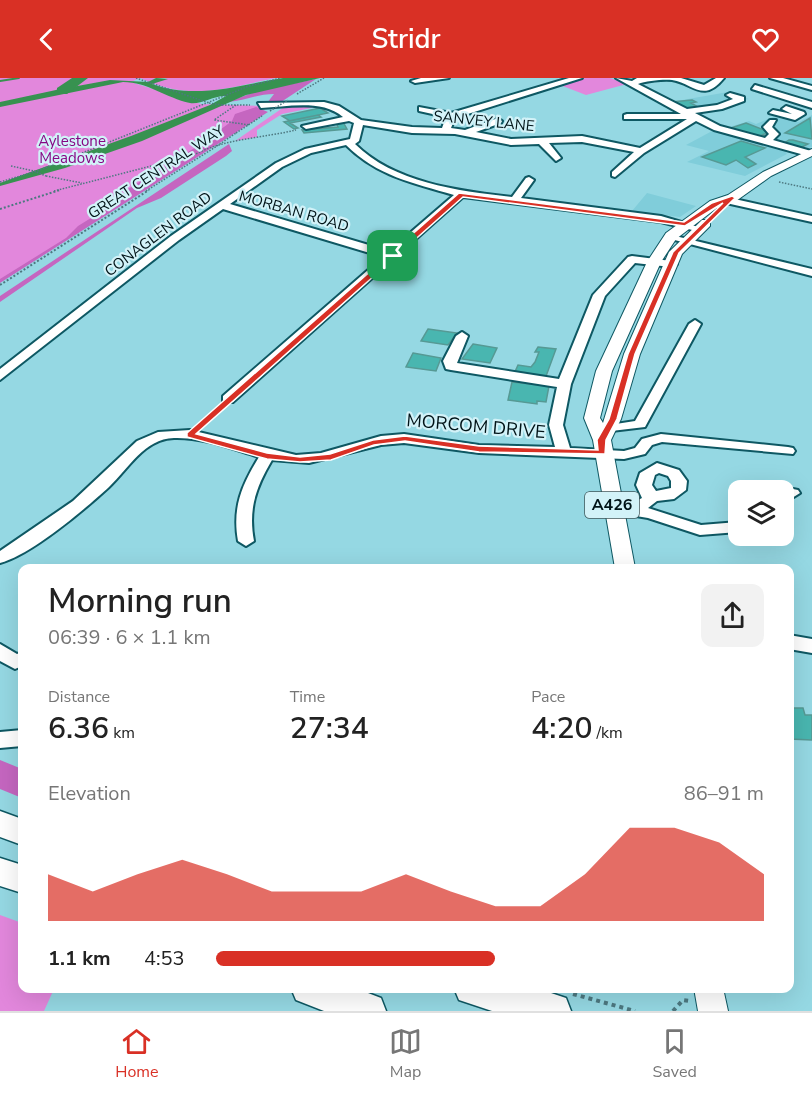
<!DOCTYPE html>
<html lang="en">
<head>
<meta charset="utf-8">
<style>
  :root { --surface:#fff; --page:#f2f2f2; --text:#222; --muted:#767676; --line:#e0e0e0; --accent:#d93025 }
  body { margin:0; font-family:"Nunito Sans",sans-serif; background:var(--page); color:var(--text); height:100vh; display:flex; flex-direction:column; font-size:22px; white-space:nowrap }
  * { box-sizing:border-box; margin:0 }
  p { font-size:20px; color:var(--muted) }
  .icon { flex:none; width:33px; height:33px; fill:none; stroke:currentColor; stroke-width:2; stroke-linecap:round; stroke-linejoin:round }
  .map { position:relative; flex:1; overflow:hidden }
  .drawer { position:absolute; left:18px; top:486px; width:776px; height:429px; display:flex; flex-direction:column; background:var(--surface); border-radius:12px; box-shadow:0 6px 24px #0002 }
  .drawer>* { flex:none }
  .fabs { position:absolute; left:728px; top:402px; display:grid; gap:12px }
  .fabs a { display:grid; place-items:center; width:66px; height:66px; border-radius:12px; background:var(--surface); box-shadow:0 6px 24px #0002; font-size:30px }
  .pin { position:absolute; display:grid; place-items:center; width:51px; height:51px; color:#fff; margin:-26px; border-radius:12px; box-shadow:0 3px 9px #0006 }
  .round { display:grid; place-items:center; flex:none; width:63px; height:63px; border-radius:12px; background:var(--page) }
  .head { display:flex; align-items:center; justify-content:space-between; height:102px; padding:0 30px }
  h1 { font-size:33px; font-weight:600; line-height:45px }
  .figures { display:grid; grid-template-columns:repeat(3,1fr); gap:9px; height:102px; padding:6px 30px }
  .figures div { display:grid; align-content:center }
  .figures b { font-size:30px; font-weight:600 }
  .figures small { font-size:16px; font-weight:400 }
  .figures p { font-size:16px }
  .chart { height:168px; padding:12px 30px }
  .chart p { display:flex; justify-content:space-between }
  .chart svg { width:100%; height:108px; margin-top:6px; fill:var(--accent); opacity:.7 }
  ul { padding:0 30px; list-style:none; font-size:20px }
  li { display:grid; grid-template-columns:96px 72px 1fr; align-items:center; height:45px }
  li i { height:15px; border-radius:8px; background:var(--accent) }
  header { display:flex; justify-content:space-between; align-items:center; height:78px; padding:0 30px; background:var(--accent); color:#fff; font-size:27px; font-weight:600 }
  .tab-bar { display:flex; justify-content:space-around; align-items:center; height:84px; border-top:2px solid var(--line); background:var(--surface); font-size:16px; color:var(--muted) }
  .tab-bar a { display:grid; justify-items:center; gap:3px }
  .tab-bar .selected { color:var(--accent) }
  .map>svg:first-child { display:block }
  .built { fill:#80cdda }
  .green { fill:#e287dc }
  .forest { fill:#c566c0 }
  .water { fill:#379250 }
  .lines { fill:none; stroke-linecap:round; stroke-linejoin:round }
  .stream { stroke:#379250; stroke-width:2 }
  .river { fill:#379250; fill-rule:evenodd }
  .building { fill:#49b6b0; stroke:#569994; stroke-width:1.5 }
  .minor-casing { stroke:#0e5863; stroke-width:4 }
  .major-casing { stroke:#0e5863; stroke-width:2 }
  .highway-casing { stroke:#0e5863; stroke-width:3 }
  .path-far2 { stroke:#4d7880; stroke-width:1.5; stroke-dasharray:1.5 1.5; stroke-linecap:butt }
  .path-far1 { stroke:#4d7880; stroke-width:2; stroke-dasharray:2 2; stroke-linecap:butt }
  .path { stroke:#4d7880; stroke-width:4; stroke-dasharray:4 4; stroke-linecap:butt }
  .minor { fill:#fff; fill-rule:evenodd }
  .major { fill:#fff; fill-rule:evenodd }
  .highway { fill:#fff; fill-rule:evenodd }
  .path-bridge { stroke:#4d7880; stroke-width:1.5; stroke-dasharray:1.5 1.5; stroke-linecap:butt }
  .route { fill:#d93025; stroke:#fff; stroke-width:1.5; fill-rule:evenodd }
  .labels { text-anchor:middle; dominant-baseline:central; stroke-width:4.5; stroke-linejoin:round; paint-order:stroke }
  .far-street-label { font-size:15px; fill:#001317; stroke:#d2f2f8 }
  .far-park-label { font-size:15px; fill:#860684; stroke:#d2f2f8 }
  .shield { fill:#d2f2f8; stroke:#3f565a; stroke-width:1.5 }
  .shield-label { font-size:16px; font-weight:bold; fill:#001317 }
  .street-label { font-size:18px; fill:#001317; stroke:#d2f2f8 }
</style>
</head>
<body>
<header><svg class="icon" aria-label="back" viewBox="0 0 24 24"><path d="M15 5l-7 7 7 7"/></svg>Stridr<svg class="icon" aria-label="heart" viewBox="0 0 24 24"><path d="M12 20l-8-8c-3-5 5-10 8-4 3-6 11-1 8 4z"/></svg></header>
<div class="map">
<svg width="812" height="933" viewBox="0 0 812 933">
  <rect width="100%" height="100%" fill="#95d8e3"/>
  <path class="built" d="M728,14L749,21L690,35L671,24Z
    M812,37V69L808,70L726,50L749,43L756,46L773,39L799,44Z
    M714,52L785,73L787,76L745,98L687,84L709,73L686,67Z
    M647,115L696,128L680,139L632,133Z"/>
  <path class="green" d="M0,0H156L149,4L140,0L131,4L201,26L266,28L215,65L0,204Z
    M165,0H276C229,9 199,22 151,5L167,1Z
    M585,0H610L627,6L586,17L560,7Z
    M321,28L282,36L257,52V59L235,63L284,29Z
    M0,837L22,845V910L54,911L44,933H0Z"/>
  <path class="forest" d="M316,1L278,26L267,25L274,16C257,16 244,23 228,24L257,13Z
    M256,29L268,34L0,205V201L66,160L78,148L112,127L128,111L201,66L232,43L235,36Z
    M229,66L232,73L226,78L161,120L137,130L0,224V218Z
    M0,682L22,691V720L0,711Z"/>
  <path class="water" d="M156,0L168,1L152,6C196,22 238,7 283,0C295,0 308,0 320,0L246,17L142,63L65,90L0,108V105L131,58L210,27L226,18C215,17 200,27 190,25C166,20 148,4 123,4L0,29V24L56,12L72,4V9L110,2L148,4Z"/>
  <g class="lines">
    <path class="stream" d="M0,3L19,0"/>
    <path class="river" d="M72,0H88L67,16H57V10Z"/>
  </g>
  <path class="building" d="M692,22L696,24L691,25L698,29L684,31L671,24Z
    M320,30L328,35L290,43L282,38Z
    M318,37L321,39L290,45L298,50L294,51L284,44Z
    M810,40L812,61L785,55Z
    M336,44H343L347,51L304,55L302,52L338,49Z
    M746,45L769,54L762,57L769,59L764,61L728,51Z
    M789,62H793L808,66L800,70L783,66Z
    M741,63L765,70L745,79L756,86L748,90L736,82L726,87L702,79Z
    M428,251L457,255L448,267L421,263Z
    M473,266L497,270L490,285L462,281Z
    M538,269L556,271L545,301L514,296L518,287L531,289L535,284L539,274H535Z
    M413,275L441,280L436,293L406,289Z
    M512,304L549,308L546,324L537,323V326L508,322Z
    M789,626L791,630H803L805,637H812V662L789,661Z"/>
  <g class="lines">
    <g class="minor-casing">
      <path id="minor" d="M421,0H449L415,5L411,3Z
        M569,0H582L455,40L451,50L465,52L498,40L502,43L501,45L476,54L511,61L582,58L640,70L687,41H624V37L627,36H681L616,0L632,3L637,0H681L704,7L716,0H724C703,26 693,5 672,2C663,1 646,3 638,6L687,31L717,27L733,21L726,17L730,15L744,19V23L722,31L695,35L720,48L765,60L769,56L763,49L770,42H776L772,49L779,56L773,62L811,73L812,76L808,78L714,52L696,43L644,75L615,99L612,98V94L634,74L582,64L549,65L561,80L556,83L539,66L511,67L455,56L412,55L363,47L359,63L355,66C394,105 459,113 512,119L526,100L529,99L534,102L521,120L661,138L705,151L700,154L661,144L463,119L233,324H223V318L383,179L223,131L179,162L0,302V291L171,158L276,85L305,71L350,61L354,45L349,43L306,51L302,48L343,39C322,21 287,29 261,30L258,25L324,24L339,28L361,42L412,49L442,50L446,39L419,33V29L451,35ZM346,67C377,98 413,105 454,117L389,173L230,126L282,89L311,75Z
        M770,0H783L812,8V12Z
        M755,7L812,24V30L752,11Z
        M786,28L804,34L805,36L795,42L769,35L773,32L792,36L782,31Z
        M730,120L812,138V144L726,125L725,123Z
        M667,156L812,191V198L667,160Z
        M632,178L671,183L677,186L671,189L635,185L605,218L571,306L563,347L570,370L624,373L635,370L642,361L661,356L788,369L793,370L795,373L793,376L662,364L652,367L645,376L624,381L479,375L404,365L381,367L309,385L272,382C256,409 248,431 254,463L246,468L238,463C232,429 242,407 259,379C232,371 203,359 174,360C144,361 129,390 109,409C85,431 31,477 0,485V473L73,423L137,363L158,354L190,352L296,377L321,375L381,358L404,356L479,367L555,369L549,347L557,309L451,292L446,291L443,283L456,258L462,254L468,258L457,285L559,301L593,217L628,179Z
        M695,242L701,246L645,349L603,354L601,351L603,348L635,343L689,246Z
        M657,385L679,392L687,403L686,412L674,421L657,423L648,430L701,447L738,444V454L700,457L648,440L606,433L604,430L606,427H628L642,420L636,407L640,395ZM659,395L668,398L671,403V410L656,413L652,407L655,397Z
        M783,409L798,412L800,415L792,420L783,419V412H776Z
        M789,557L812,561V575L789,571Z
        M0,566L17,576L22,574V588L15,591L0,583Z
        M22,652V668L0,670V654Z"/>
    </g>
    <g class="major-casing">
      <path id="major" d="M812,71V78L771,98L736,123L718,129L676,161L661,184L612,293L600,340L603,345L624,276L669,174L702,142H710V148L682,176L640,276L621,341L611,362L635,490H615L593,362L584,340L596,293L647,184L666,155L710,123L728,117L763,94Z
        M694,910H723L728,933H698Z"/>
    </g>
    <g class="highway-casing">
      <path id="highway" d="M0,733L22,741V767L0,759Z
        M0,780L22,787V815L0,808Z
        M291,910H355L381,920L386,933H324L296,922Z
        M454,910H536L566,920L571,933H492L459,922Z"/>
    </g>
    <path class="path-far2" d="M136,0L209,25
      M297,16L324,0
      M222,27H250
      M236,27L214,42L250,47
      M236,55L262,38
      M11,88L34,93
      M46,98L82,105
      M0,104L37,93L249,8L281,0
      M779,104L812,111
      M54,113L194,77C222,61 263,60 296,52
      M146,113L217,68"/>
    <path class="path-far1" d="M0,131L60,112
      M0,207L149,112
      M200,348L219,330"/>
    <path class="path" d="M573,916L635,933
      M673,933L683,922L690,923"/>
    <use href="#minor" class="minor"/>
    <use href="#major" class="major"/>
    <use href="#highway" class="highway"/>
    <path class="path-bridge" d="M209,25L222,27
      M270,33L288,22
      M217,68L236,55
      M34,93L46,98"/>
  </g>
  <path class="route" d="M459,115L684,144L712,125L732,118L735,120L679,175L635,276L617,341L606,362L605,376L479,374L405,363L374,367L331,382L300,384L267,381L187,359V355ZM463,119L685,148L723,125L673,174L628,276L609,341L597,362L598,372L479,368L405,358L373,362L330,376L300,379L267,375L196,356Z"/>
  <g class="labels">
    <g class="far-street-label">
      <text transform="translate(484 43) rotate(6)">SANVEY LANE</text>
      <text transform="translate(156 94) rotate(-33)">GREAT CENTRAL WAY</text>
      <text transform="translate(294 133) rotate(16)">MORBAN ROAD</text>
      <text transform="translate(158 156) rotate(-37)">CONAGLEN ROAD</text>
    </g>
    <g class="far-park-label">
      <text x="72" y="63">Aylestone<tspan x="72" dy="17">Meadows</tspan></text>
    </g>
    <rect class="shield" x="585" y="414" width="54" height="26" rx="4.5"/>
    <g class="shield-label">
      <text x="612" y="427">A426</text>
    </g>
    <g class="street-label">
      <text transform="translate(476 348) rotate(5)">MORCOM DRIVE</text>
    </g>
  </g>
</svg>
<div class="fabs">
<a><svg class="icon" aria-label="layers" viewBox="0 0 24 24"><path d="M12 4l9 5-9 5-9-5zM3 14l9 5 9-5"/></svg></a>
</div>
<div class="pin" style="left:393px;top:178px;background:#1e9e55"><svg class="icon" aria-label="arrive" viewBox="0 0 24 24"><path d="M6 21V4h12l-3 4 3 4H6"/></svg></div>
<section class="drawer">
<div class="head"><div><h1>Morning run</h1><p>06:39 · 6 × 1.1 km</p></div><a class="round"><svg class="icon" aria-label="share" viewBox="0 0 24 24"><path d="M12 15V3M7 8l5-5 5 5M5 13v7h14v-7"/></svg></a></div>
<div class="figures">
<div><p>Distance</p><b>6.36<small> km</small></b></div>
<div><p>Time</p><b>27:34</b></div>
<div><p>Pace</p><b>4:20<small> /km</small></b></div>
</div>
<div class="chart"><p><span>Elevation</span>86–91 m</p>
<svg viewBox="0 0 160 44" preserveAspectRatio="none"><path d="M0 44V25L10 32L20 25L30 19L40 25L50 32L60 32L70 32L80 25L90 32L100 38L110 38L120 25L130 6L140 6L150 12L160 25V44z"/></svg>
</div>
<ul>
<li><b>1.1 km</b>4:53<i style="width:51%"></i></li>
</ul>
</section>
</div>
<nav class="tab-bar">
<a class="selected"><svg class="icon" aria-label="home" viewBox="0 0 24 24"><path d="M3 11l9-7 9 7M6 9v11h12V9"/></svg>Home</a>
<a><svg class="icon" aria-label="map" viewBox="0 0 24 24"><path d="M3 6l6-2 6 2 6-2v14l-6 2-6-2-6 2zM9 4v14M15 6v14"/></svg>Map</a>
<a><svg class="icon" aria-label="saved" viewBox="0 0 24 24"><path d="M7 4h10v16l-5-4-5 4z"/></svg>Saved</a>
</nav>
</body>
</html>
